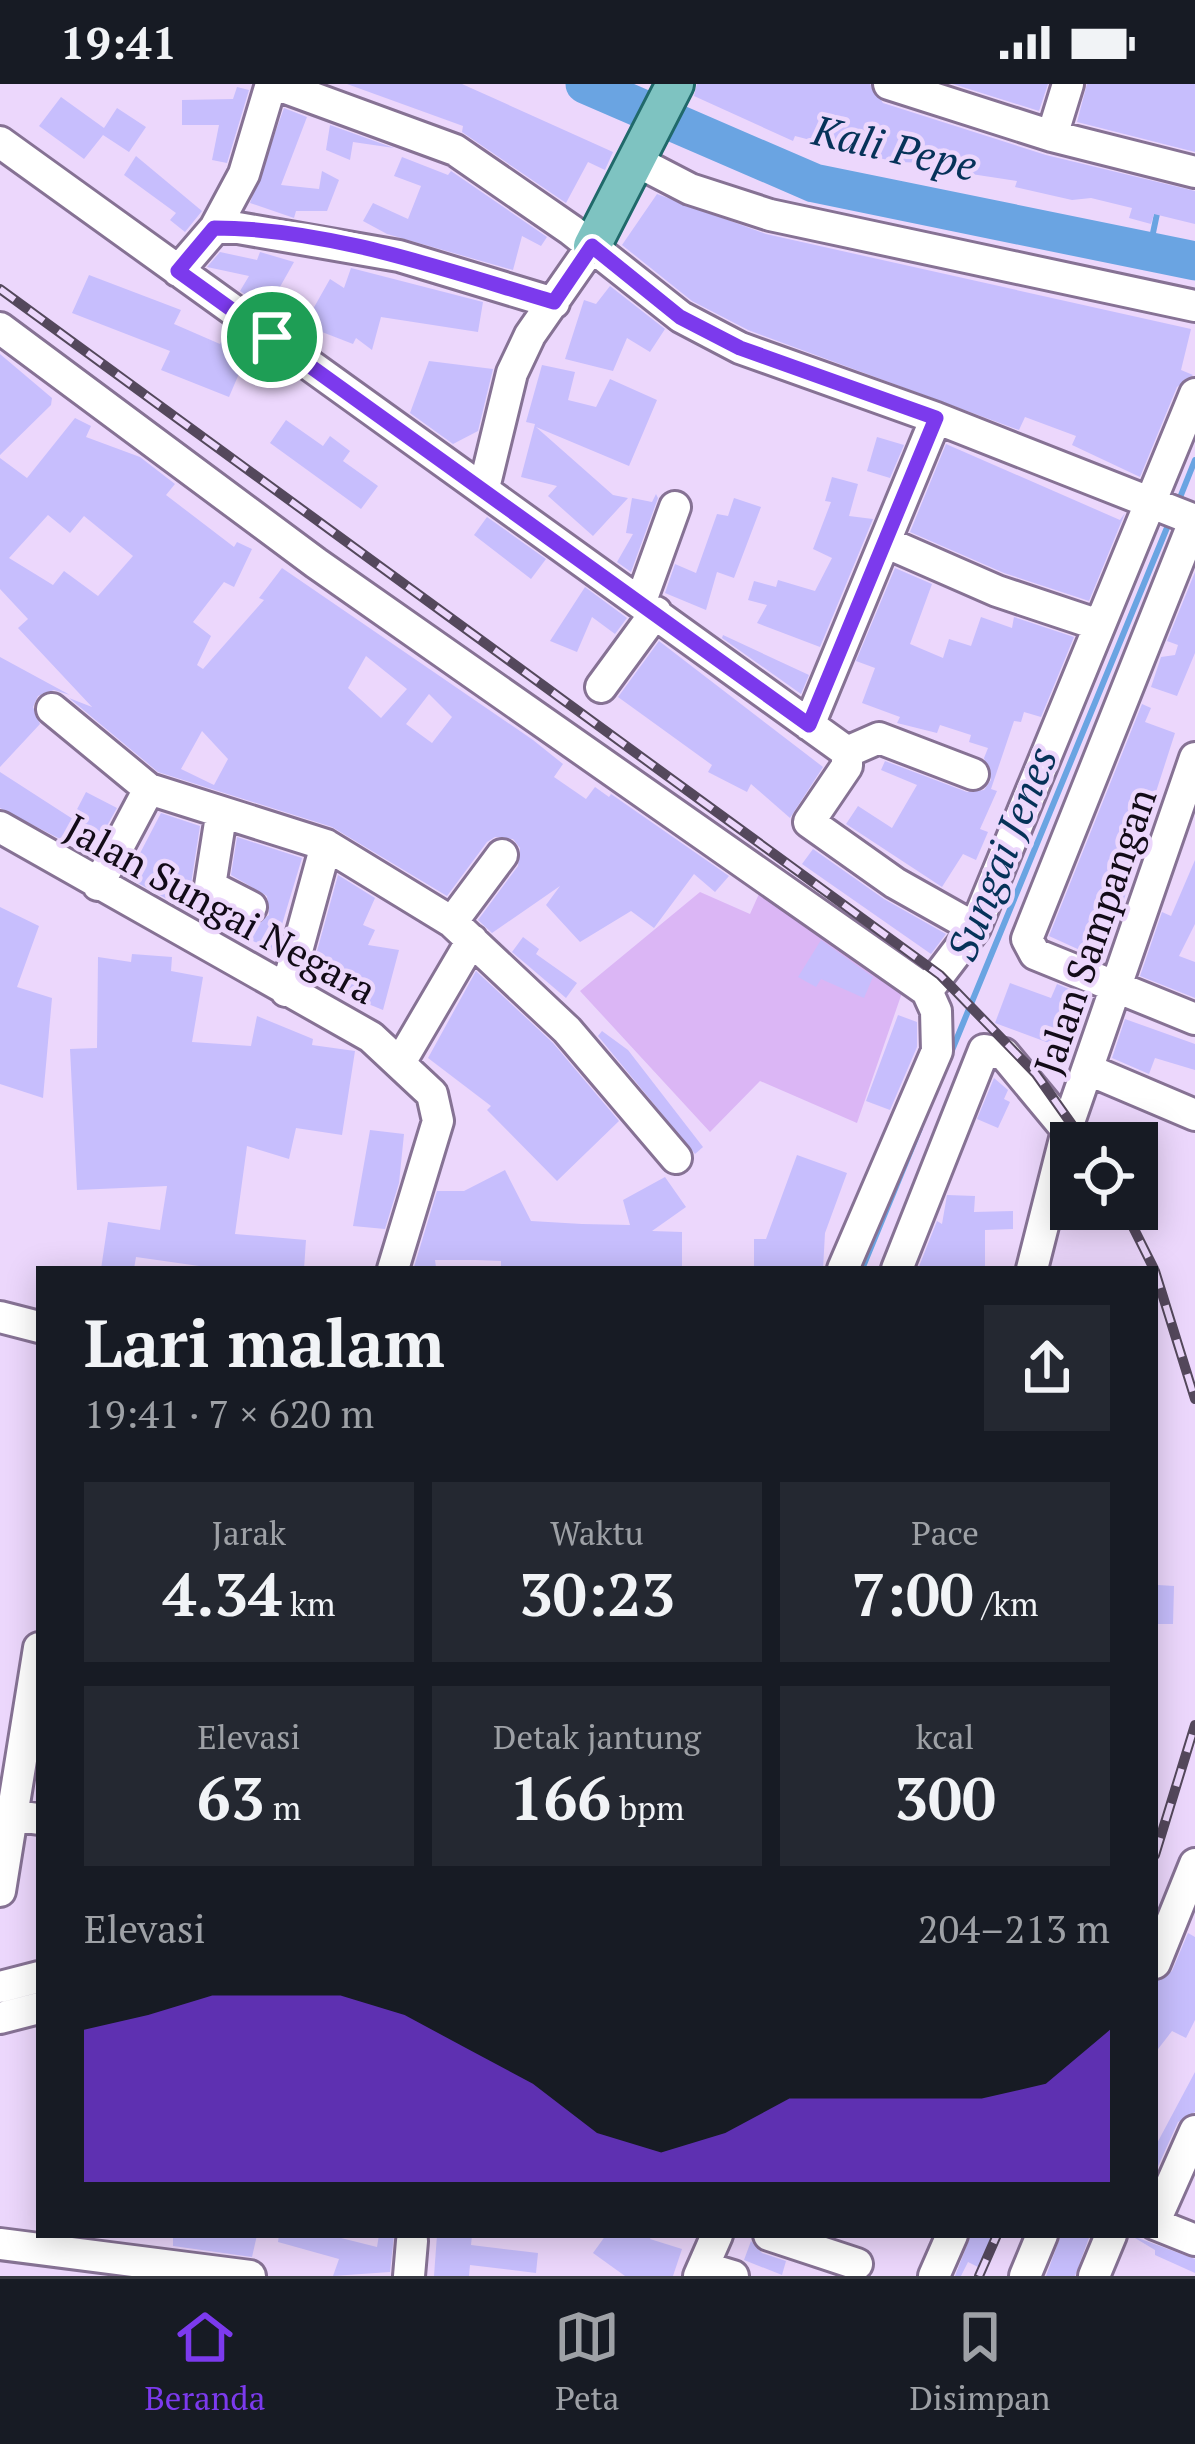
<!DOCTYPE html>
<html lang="id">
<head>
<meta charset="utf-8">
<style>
  :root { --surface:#171b24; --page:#242831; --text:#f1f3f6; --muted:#9ea1a6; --line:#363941; --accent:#7c3aed }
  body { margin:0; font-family:"PT Serif",serif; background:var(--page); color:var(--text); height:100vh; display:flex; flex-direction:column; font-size:45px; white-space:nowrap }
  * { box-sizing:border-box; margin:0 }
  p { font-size:39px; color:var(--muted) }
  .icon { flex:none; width:66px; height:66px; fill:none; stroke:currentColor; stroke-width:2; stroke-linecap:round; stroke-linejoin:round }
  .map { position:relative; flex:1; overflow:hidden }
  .sheet { position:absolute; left:36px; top:1182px; width:1122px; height:972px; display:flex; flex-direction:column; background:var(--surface); border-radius:0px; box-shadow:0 6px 30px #0003 }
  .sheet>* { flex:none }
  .buttons { position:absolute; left:1050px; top:1038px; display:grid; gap:24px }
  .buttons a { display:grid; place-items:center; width:108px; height:108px; border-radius:0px; background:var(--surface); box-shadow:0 6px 30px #0003; font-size:60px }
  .pin { position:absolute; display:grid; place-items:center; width:102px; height:102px; color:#fff; margin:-51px; border:6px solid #fff; border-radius:50%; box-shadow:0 3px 12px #0007 }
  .round { display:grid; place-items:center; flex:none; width:126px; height:126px; border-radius:0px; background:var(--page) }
  .overview { display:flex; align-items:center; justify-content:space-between; height:204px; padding:0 48px }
  h1 { font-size:66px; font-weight:800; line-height:90px }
  .figures { display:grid; grid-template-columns:repeat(3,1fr); gap:18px; height:204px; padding:12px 48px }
  .figures div { display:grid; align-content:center; border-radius:0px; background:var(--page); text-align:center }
  .figures b { font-size:60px; font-weight:800 }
  .figures small { font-size:33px; font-weight:400 }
  .figures p { font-size:33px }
  .chart { height:336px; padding:24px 48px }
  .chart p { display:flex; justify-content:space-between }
  .chart svg { width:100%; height:216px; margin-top:12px; fill:var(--accent); opacity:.7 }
  .status { display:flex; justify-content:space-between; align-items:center; height:84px; padding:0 60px; background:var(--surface); direction:ltr }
  .status svg { height:33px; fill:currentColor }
  .dock { display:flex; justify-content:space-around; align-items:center; height:168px; border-top:3px solid var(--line); background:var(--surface); font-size:33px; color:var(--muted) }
  .dock a { display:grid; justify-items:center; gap:6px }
  .dock .on { color:var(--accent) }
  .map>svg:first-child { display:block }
  .green { fill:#dbb6f5 }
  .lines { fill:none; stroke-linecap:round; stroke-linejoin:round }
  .stream { stroke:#6aa4e2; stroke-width:6 }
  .river { stroke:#6aa4e2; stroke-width:39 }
  .building { fill:#c7befd; fill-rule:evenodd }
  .minor-casing { stroke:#867294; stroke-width:36 }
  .major-casing { stroke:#20696a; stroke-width:42 }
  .minor { stroke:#fff; stroke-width:30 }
  .major { stroke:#7ec3c1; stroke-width:36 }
  .rail-casing { stroke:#54485c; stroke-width:10 }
  .rail { stroke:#ecd7fc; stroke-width:6; stroke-dasharray:18; stroke-linecap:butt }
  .route-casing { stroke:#fff; stroke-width:24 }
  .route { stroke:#7c3aed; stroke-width:15 }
  .labels { text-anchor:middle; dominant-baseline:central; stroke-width:9; stroke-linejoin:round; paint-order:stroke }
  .street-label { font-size:39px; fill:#120b17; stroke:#ecd7fc }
  .water-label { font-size:42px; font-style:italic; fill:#063259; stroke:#ecd7fc }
</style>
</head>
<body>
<div class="status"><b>19:41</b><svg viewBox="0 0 49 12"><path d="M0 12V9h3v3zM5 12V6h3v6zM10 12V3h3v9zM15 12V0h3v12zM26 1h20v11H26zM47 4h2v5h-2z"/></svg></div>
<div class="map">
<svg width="1195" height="2192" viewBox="0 0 1195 2192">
  <rect width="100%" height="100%" fill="#ecd7fc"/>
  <path class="green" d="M763,801L904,903L857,1039L760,997L710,1048L580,907L700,808L750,830Z"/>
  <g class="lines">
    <path class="stream" d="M1149,168L1158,125
      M1179,416L1195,376
      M950,971L1171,434
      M862,1185L920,1044"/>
    <path class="river" d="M585,0L814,99L1195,177"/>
  </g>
  <path class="building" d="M347,0H462L613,68L605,86L588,78L566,119L462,48L463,42Z
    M697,0H870L883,19L1046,71L1195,107V140L1154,130L1151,140L1129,134L1132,124L1091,114L1072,116L1015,103L1017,97L932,84L933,79L895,78L795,52L793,57L694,12Z
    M953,0H1048L1039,27Z
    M1087,0H1195V68L1077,38Z
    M237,3L249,6L227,79L212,76L219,41H182V16L233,15Z
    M61,13L104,44L117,24L146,43L129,68L103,51L84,75L39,42Z
    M284,24L307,33L281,101L319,105L322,87L339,96L327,127H296L294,134L250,119Z
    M330,41L394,64L353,58L350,76L326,66Z
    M136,72L202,127L185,148L170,136L176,129L124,91Z
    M402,73L448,91L451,87L547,153L541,162L522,152L513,186L387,150L363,137L373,119L408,135L421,102L394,92Z
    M657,110L766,150L1191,245L1181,286L1193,291L1177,303L1140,393L1072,361L1076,352L1025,333L1019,346L748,246L692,217L622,161Z
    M220,168L257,176L260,168L294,178L267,226L240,207L249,192L207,183Z
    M351,184L483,218L478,248L381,233L372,266L356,254L353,260L304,241L330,195L344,204Z
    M89,191L181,226L174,240L220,260L227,245L261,270L254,291L241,285L229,313L161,286L170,267L72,229Z
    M610,202L665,245L650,268L627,254L613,287L565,275L584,216L596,220Z
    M0,270L52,314L51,321L0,371Z
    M429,277L493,285L478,347L453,360L410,329Z
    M542,281L575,288L568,316L596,323L610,295L657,316L629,382L536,343L613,411L628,414L593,452L548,412L557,402L521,393L535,340L526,338Z
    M75,334L91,342L86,353L140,373L175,400L166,411L234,463L237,458L252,465L234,503L224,498L193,538L211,552L197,581L203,585L264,516L259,514L282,484L533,656L563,680L554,693L586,715L595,703L609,713L611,710L729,792L715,808L694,790L654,844L631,827L580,858L546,821L560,802L492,849L478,836L518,782L520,764L513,755L495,753L487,758L447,812L332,743L158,688L69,614L92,623L18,544L28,535L0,505V374L27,394ZM48,431L70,449L84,432L133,472L98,512L64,487L53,501L9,474ZM366,572L407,605L381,634L348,604ZM429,610L452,633L432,659L406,640ZM202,647L228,675L214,701L181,685Z
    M286,336L323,362L330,352L350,367L343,377L378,402L361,425L270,359Z
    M877,353L904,361L890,394L867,387Z
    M946,360L1120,436L1125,429L1089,517L1004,489L910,448Z
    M832,393L858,400L849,432L873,435L820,563L757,539L767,521L748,516L754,497L776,503L778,496L815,507L832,474L813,465L831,418L825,417Z
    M656,410L658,414L631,488L617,478L633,450L626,449L632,414L652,418Z
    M734,414L761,423L734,494L717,488L706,526L665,509L675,480L696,489L717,430L728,432Z
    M487,433L546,475L531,495L474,451Z
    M895,484L932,500L910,560L943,574L949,555L971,562L981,533L1012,544L1014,533L1074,553L1041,633L1024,628L1021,638L1014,637L991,705L997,707L980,745L988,748L976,776L963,770L942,803L846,740L858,722L892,744L917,701L881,686L885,677L967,708L984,706L991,696L984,674L988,664L969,658L971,651L940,641L937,649L897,639L900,633L862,619L875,584L856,577Z
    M1195,488V569L1177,612L1151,603L1161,573L1175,571L1178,561L1167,557Z
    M585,503L627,534L615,550L592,533L577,568L550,557Z
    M723,551L809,591L801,610L722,554Z
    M659,557L823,683L790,734L751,700L747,708L708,688L712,681L618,613Z
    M0,573L70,611L54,606L38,612L33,623L40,640L0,683Z
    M1142,620L1151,624L1145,638L1175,649L1145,742L1137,739L1122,776L1135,781L1104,877L1049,852Z
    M0,688L79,739L66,758L0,724Z
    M86,708L117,724L103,749L73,733Z
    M161,729L200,742L191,800L200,819L194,830L136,798L137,775Z
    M237,753L302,774L274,867L230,846L234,837L205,822L251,842L269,831L267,812L231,791Z
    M813,765L884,815L946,850L931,870L802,780Z
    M1195,776V840L1179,872L1195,878V914L1140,892L1162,828L1171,832Z
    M338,791L375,814L363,841L375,846L368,861L399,866L383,926L309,896Z
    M0,823L39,842L17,903L52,914L43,1014L0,1000Z
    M523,853L539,865L536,870L577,899L566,914L512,868Z
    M821,856L873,893L864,914L821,895L816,903L798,893Z
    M132,870L172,873L171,887L203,893L192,958L251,962L257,932L313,955L312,961L355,967L342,1051L296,1044L289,1075L247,1062L235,1150L306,1156L304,1185H220L136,1173L134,1185H101L108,1138L160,1146L167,1102L77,1106L70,965L97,964L98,873L131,878Z
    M476,887L553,959L619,1037L557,1097L487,1026L491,1022L428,974Z
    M1010,899L1051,914L1057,900L1091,914L1069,977L1045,970L1049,959L995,939Z
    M898,931L917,938V963L890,1026L866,1017Z
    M1125,935L1195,960V986L1155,974L1149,990L1112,974Z
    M602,947L628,966L703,1063L695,1070L598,952Z
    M994,994L1008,1006L1004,1015L1010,1018L998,1044L977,1035Z
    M370,1046L404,1050L399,1099L385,1145L353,1142Z
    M797,1071L847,1089L825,1149L823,1185H754V1155H766Z
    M505,1086L531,1137L582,1140L630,1141L623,1116L665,1093L686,1123L652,1147L682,1148V1183L501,1185V1177L476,1176H435L436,1183H414L437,1107H464Z
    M947,1111L975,1112L974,1128L1013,1127V1145L985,1146V1185H918L937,1137L942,1140Z
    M1158,1501L1174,1502L1173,1540H1157Z
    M1188,1849L1195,1853V1936L1186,1954L1172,1947L1155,1969V1898L1172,1887Z
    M1195,1988V2028L1178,2038L1155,2089V2063Z
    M173,2151H257L252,2173L173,2162Z
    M279,2151H329L377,2163L379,2151H394L390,2188L333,2192L339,2175L278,2158Z
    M437,2151H472L471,2161L538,2169L536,2189L470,2181L469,2192H434Z
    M606,2151H652L650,2155L682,2165L673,2192H625L593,2169Z
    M971,2151H992L989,2163L978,2183L968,2178L961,2192H955Z
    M1061,2151H1090L1075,2192H1046Z
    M1130,2151L1195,2175V2189L1155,2171V2166Z
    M751,2157L762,2169L786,2177L782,2191L744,2176Z"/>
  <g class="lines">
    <g class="minor-casing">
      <path id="minor" d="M275,0L455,66L571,146L681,233L740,264L936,334L1195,436
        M889,0L1052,52L1195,88
        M1052,52L1068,0
        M0,58L847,668
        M636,77L690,105L770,131L1195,222
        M215,144L244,90L271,0
        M178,187L215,144H238L399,172L554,219
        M0,244L316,479L927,907L975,844L1195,310
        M484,404L512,289L530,251L592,162
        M1195,435L1027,855L1035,870L1195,935
        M885,458L997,507L1099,541
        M641,517L675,423
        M601,603L656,528
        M52,625L149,705
        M809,641L936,334
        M847,668V682L809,738L895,799L975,844
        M847,668L879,654L973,690
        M221,732L210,802L251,823
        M0,743L371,953L432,1010L438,1037L393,1185
        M98,801L149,705L326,761L452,838L567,946L676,1074
        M452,838L502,771
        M286,907L326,761
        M401,977L472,856
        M1089,986L1195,1031
        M843,1185L937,967L936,927L927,907
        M897,1185L984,966L1004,970L1067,1046
        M1032,1185L1070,1035L1195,674
        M0,1233L39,1243
        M9,1731L39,1735
        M0,1807L39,1564
        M1155,1879L1195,1780
        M0,1903L39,1893
        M0,1934L39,1924
        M1155,2137L1195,2047
        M1155,2140L1195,2156
        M769,2151L857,2180
        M0,2160L250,2192
        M703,2183L733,2192
        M409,2192L412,2157
        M699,2192L717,2151
        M934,2192L952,2151
        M1025,2192L1042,2151
        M1094,2192L1111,2151"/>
    </g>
    <g class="major-casing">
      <path id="major" d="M592,162L675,0"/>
    </g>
    <use href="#minor" class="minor"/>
    <use href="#major" class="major"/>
    <g class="rail-casing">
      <path id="rail" d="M0,205L940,891L1036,990L1085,1059
        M1124,1125L1154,1185
        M1155,1187L1195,1315
        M1155,1771L1195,1641
        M979,2192L997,2151"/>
    </g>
    <use href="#rail" class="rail"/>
  </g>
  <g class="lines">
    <g class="route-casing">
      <path id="route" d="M214,144C329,144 445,186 554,218L592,162L680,233L740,264L936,334L809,641L178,187Z"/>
    </g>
    <use href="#route" class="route"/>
  </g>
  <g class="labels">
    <g class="street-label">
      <text transform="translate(221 824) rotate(29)">Jalan Sungai Negara</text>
      <text transform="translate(1094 847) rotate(-71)">Jalan Sampangan</text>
    </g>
    <g class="water-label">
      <text transform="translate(895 63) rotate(13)">Kali Pepe</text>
      <text transform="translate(1001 769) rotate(-68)">Sungai Jenes</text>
    </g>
  </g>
</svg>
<div class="buttons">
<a><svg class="icon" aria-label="locate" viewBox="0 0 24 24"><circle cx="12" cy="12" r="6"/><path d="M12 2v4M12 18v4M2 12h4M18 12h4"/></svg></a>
</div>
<div class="pin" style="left:272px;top:253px;background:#1e9e55"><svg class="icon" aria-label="arrive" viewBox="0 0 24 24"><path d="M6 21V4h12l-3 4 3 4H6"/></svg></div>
<section class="sheet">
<div class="overview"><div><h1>Lari malam</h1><p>19:41 · 7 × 620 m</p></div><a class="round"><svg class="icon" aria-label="share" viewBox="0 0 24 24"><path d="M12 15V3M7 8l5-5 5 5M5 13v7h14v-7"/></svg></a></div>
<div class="figures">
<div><p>Jarak</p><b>4.34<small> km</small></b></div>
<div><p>Waktu</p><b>30:23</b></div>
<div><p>Pace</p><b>7:00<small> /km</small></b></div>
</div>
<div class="figures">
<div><p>Elevasi</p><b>63<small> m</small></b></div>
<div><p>Detak jantung</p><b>166<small> bpm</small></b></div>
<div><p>kcal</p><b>300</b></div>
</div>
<div class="chart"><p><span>Elevasi</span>204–213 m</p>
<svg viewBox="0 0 160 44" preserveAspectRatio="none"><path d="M0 44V13L10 10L20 6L30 6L40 6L50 10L60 17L70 24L80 34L90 38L100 34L110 27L120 27L130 27L140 27L150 24L160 13V44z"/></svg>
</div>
</section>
</div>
<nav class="dock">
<a class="on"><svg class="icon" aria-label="home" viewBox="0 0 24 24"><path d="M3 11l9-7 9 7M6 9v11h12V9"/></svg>Beranda</a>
<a><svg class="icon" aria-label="map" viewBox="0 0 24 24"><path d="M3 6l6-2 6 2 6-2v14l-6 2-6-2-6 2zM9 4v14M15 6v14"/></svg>Peta</a>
<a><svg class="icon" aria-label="saved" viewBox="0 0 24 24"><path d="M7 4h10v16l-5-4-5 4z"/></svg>Disimpan</a>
</nav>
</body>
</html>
